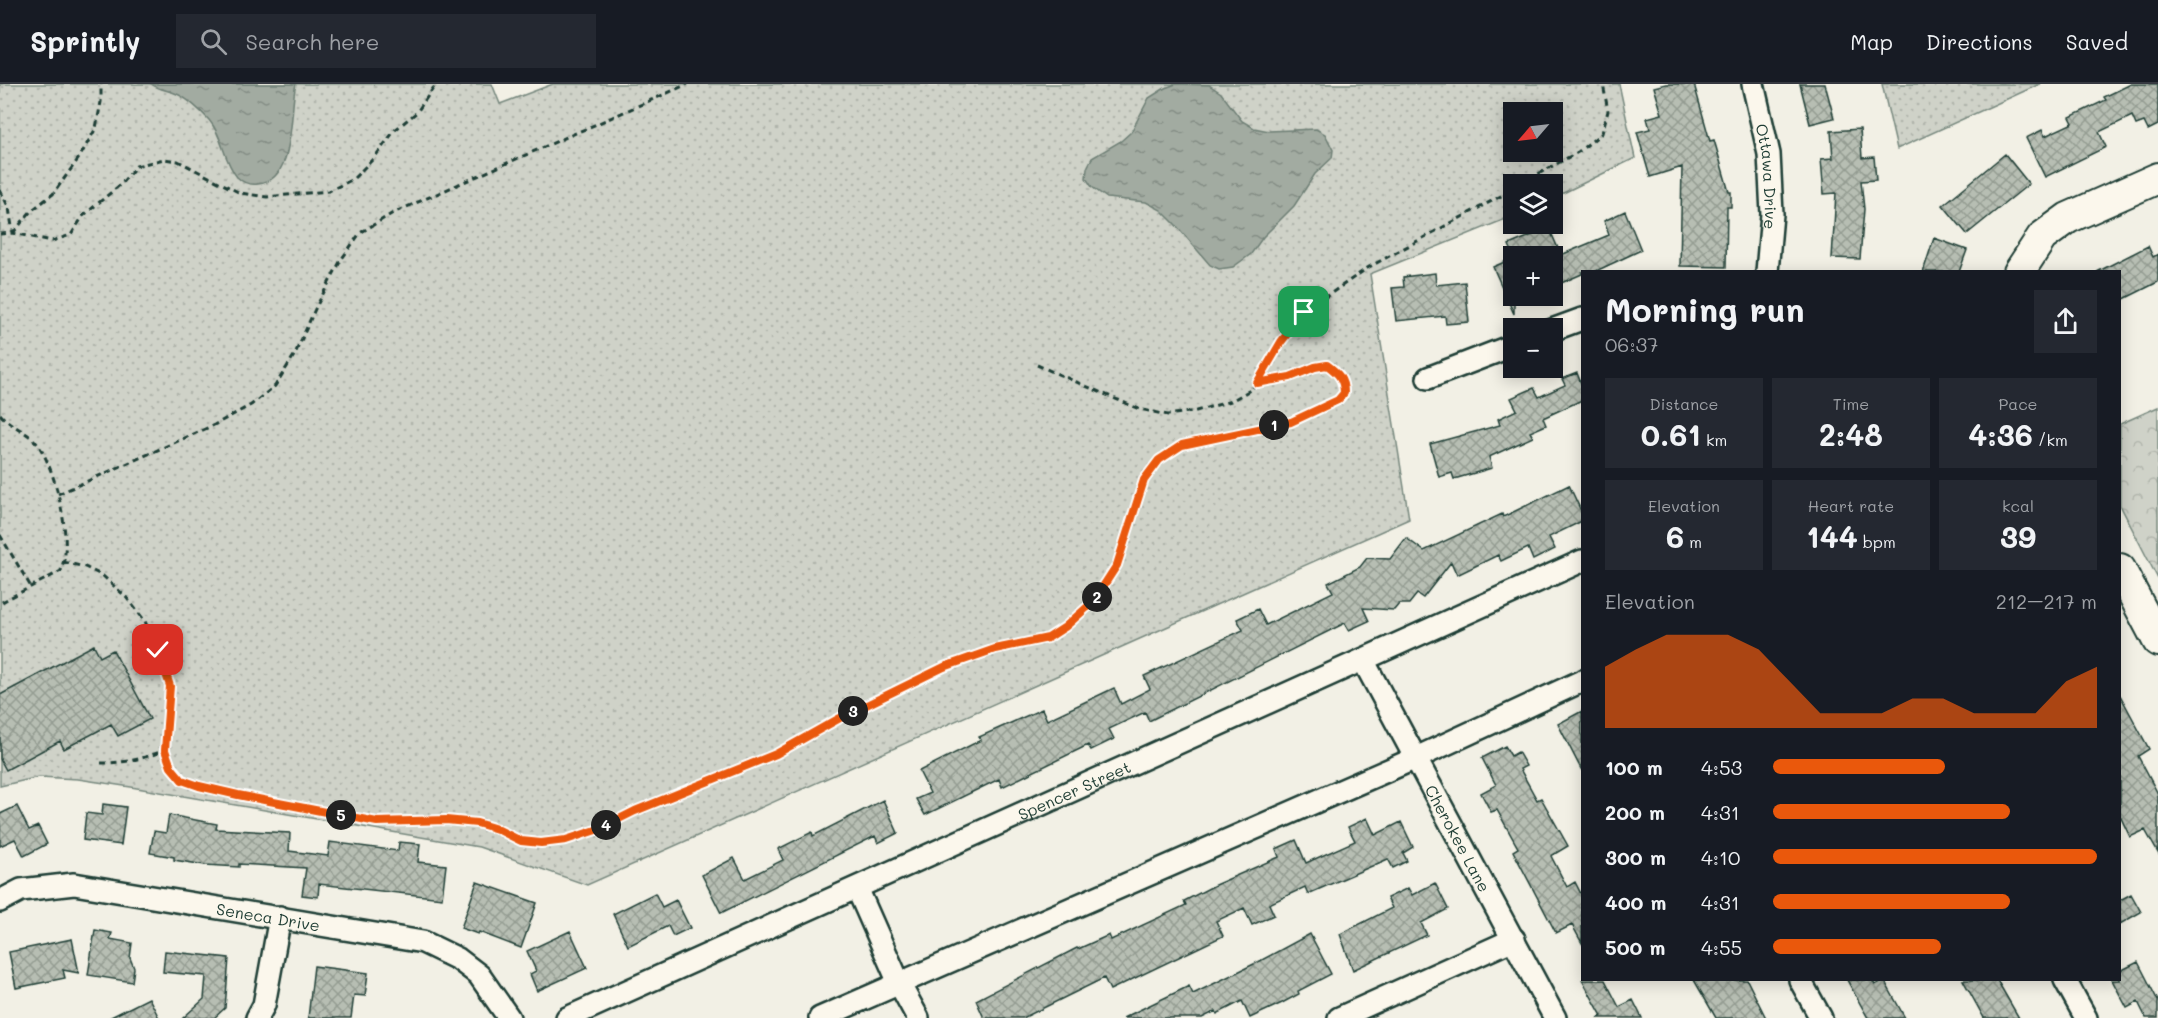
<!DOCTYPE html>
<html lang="en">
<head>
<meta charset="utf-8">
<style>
  :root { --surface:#171b24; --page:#242831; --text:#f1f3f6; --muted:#9ea1a6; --line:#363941; --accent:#ea580c }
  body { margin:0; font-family:Mali,sans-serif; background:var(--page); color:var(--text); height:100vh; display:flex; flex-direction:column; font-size:22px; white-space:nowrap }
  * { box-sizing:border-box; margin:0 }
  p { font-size:20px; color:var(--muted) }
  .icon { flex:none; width:33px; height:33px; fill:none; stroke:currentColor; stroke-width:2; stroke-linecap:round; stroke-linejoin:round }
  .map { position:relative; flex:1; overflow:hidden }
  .sheet { position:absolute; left:1581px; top:186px; width:540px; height:711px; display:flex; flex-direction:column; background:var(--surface); border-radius:0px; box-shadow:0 3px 15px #0003 }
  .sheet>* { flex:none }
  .needle { width:39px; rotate:242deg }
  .fabs { position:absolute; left:1503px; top:18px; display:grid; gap:12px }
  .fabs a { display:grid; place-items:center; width:60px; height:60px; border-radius:0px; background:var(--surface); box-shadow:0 3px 15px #0003; font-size:30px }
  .pin { position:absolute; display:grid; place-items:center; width:51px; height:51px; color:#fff; margin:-26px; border-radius:12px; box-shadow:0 3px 9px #0006 }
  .km { position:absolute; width:30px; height:30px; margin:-15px; border-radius:50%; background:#222; color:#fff; font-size:16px; line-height:30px; text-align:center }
  .round { display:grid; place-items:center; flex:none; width:63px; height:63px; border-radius:0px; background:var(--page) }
  .headline { display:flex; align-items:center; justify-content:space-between; height:102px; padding:0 24px }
  h1 { font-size:33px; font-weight:700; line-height:45px }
  .stats { display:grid; grid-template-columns:repeat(3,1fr); gap:9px; height:102px; padding:6px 24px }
  .stats div { display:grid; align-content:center; border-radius:0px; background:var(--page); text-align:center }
  .stats b { font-size:30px; font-weight:700 }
  .stats small { font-size:16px; font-weight:400 }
  .stats p { font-size:16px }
  .chart { height:168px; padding:12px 24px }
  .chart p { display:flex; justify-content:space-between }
  .chart svg { width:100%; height:108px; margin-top:6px; fill:var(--accent); opacity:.7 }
  ul { padding:0 24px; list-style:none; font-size:20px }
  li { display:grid; grid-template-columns:96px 72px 1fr; align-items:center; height:45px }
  li i { height:15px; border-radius:8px; background:var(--accent) }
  header { display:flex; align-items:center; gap:36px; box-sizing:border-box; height:84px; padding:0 30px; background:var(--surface); border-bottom:2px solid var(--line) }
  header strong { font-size:28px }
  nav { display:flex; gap:33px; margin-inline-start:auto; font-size:21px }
  .search { width:420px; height:54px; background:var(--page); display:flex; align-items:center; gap:15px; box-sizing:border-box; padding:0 21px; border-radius:0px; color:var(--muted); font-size:22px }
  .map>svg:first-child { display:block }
  .grass { fill:url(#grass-dots); stroke:#77887e; stroke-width:1.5; fill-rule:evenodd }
  .park { fill:url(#park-crowns); stroke:#77887e; stroke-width:1.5 }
  .water { fill:url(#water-ripples); stroke:#6e7f75; stroke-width:1.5 }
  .building { fill:url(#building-cross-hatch); stroke:#1f3d34; stroke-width:1.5 }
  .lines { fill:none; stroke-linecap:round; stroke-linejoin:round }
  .street-casing { stroke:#1f3d34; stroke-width:26 }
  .secondary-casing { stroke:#1f3d34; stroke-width:34 }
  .path { stroke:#1f3d34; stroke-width:3; stroke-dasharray:6 4.5; stroke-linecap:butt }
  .street { stroke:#fbf7ec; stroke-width:21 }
  .secondary { stroke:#fbf7ec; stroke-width:30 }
  .route-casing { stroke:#fff; stroke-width:12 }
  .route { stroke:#ea580c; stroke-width:8 }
  .labels { text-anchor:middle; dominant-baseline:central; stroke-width:6; stroke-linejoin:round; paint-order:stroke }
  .street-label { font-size:16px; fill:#1f3d34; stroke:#fbf7ec }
</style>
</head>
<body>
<header>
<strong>Sprintly</strong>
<div class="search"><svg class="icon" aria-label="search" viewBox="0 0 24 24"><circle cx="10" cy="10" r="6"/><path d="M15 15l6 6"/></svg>Search here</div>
<nav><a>Map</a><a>Directions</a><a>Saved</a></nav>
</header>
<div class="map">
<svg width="2158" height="934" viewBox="0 0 2158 934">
  <defs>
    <pattern id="grass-dots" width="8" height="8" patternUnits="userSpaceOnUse" patternTransform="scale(1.5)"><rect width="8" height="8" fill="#cfd2c8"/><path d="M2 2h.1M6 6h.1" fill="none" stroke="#b1b5ac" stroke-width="1.8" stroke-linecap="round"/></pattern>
    <pattern id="park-crowns" width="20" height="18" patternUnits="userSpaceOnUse" patternTransform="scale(1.5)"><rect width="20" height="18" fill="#cfd2c8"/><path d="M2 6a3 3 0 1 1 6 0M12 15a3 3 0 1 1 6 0" fill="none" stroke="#b1b5ac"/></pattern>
    <pattern id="water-ripples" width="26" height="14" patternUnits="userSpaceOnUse" patternTransform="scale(1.5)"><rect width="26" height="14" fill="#a2aba1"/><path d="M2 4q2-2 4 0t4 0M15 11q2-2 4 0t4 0" fill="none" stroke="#838c84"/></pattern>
    <pattern id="building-cross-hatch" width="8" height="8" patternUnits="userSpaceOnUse" patternTransform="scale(1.5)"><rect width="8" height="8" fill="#b7beb3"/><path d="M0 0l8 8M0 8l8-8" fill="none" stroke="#949c92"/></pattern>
  </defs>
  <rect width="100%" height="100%" fill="#f2f0e5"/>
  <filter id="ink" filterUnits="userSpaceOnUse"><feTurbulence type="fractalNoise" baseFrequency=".0167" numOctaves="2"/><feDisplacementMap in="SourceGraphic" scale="12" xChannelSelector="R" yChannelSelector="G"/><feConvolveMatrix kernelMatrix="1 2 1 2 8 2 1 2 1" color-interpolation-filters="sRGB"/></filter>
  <g filter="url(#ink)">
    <path class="grass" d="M0,0H492L500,20L553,0H1619L1635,74L1553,114L1552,100H1514L1513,132L1370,190L1409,435L587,801L479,763L131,703L78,695L39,693L0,702ZM1514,28H1552V68H1514Z
      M1882,0H2040L1897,65Z"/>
    <path class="park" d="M2158,323V495L2120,421V340Z"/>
    <path class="water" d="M151,0H296C289,26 297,97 258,100C251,101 243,99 237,93C223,76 223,52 209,36C201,27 187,14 177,10C168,6 159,6 151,0Z
      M1176,0L1209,1L1221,9L1242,37L1254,44L1269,47L1316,45L1325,50L1333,66L1332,74L1315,90L1294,122L1263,153L1251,170L1233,183L1219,185L1210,181L1175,140L1161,126L1146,118L1107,114L1092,103L1086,94L1087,84L1092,74L1121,57L1131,48L1149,14L1165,4Z"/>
    <path class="building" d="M1666,0H1694L1710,57L1714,56L1729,108H1731V123H1727L1726,183L1680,182L1682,83L1650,93L1637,48L1650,45L1647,34L1662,30L1654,3Z
      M1800,0H1825L1834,34L1810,40Z
      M2131,0H2158V41L2148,46L2144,38L2136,41L2132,32L2099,48L2106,63L2045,93L2026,54L2042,46L2045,52L2073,39L2070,33L2106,16L2104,13Z
      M1860,45L1862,74L1874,73L1876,96L1861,97L1864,125L1860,175L1832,174L1836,109L1824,110L1821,75L1833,74L1831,47Z
      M2005,70L2029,100L1967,150L1943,121Z
      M1625,127L1641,166L1594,188H1582V190L1552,203V175L1559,172H1514L1509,161L1549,144L1561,171L1609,151L1604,137Z
      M1934,154L1967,166L1959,188H1923Z
      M2148,162L2153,173L2158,170V198L2120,217V188H2097Z
      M1514,174V230L1493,183Z
      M1435,189L1436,201L1465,198L1469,238L1446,240L1445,232L1396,237L1392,204L1404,203L1403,193Z
      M1577,289L1582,302V316L1543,334L1546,341L1530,348L1533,353L1489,373L1492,384L1454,395L1452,389L1439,393L1430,360L1500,341L1498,335L1517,326L1511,314L1534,304L1539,313L1565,301L1562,295Z
      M1569,401L1582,429V437L1549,453L1555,465L1533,476L1528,464L1501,477L1498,471L1457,491L1451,478L1423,514L1417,510L1409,520H1399L1394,526L1363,524L1369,537L1349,546L1345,539L1149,637L1145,628L1109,645L1114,655L1091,666L1088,661L1002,703L999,695L925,731L916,715L930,709L919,687L981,656L979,653L1042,625L1047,636L1114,604L1121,620L1150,605L1144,592L1243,546L1237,535L1258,525L1266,541L1333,508L1328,499L1360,483L1367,474L1390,475L1406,454L1424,467L1502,430L1503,433Z
      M94,561L100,573L113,566L150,635L118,652L111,640L64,665L60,657L6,686L0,675V611Z
      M2120,611L2149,665L2138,672L2158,710V769L2145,746L2130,753L2120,732Z
      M1582,627V687L1558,640Z
      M1505,662L1511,672L1518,668L1526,682L1520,685L1537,716L1541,714L1568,762L1551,772L1567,803L1575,798L1582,812V859L1572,841L1556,849L1513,767L1518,764L1497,726L1491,728L1481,709L1496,701L1482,674Z
      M883,716L898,749L878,759L875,752L721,829L702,791L734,774L745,795L783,776L778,765L812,748L813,752Z
      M103,720L126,723L121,761L83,756L86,729L102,731Z
      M17,722L29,746L38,742L47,760L24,772L15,755L0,762V730Z
      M169,731L217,740L216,745L290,749L289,767L328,772L330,758L398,767L399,758L420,760L418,778L446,781L442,814L319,800L318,813L302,811L306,784L239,780V783L205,781L174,776V773L150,769L154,747L166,749Z
      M1367,734L1375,751L1401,738L1413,763L1403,769L1407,777L1393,784L1388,775L1308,810L1305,803L1269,820L1274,831L1252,841L1244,824L1216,837L1223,852L1110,906L1104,894L1023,934H984L976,916L1077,864L1078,865L1109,851L1111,856L1186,821L1184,817L1215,801L1279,773L1276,765L1296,756L1306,779L1355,757L1348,743Z
      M477,798L537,819L521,864L479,848L478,850L461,844Z
      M1435,799L1448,825L1421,839L1427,851L1353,886L1340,850L1392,824L1387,814L1408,804L1412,811Z
      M655,809L662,823L676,816L690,844L673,852L668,842L628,862L613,830Z
      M2131,810L2141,828L2120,840V816Z
      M95,846L112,849L110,855L132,859L130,874L134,884L132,898L88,891Z
      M570,847L587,884L537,907L530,890L536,887L527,867Z
      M1310,850L1331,890L1298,907L1299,910L1282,919L1250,934L1242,917L1217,930L1216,927L1202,934H1123L1189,902L1193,910L1260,877Z
      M72,855L79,889L63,886L65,894L16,904L9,868Z
      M165,867L229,874L225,924L214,934H183L204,915L206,892L163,888Z
      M2138,878L2158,917V934H2146L2138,918L2127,924L2112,896H2120V887Z
      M314,882L368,889L365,912L354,911L351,934H308Z
      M1582,896H1605L1619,923L1633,916L1642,934H1598L1602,932Z
      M1694,896H1747L1766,934H1716Z
      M1847,896H1872L1875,901L1884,896L1905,934H1868Z
      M1963,896H1997L2019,934H1984Z
      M149,914L159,934H109Z"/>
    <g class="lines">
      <g class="street-casing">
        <g id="street">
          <path id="s1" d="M1753,0L1769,70L1772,130L1767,188"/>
          <path d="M1552,246L1582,235"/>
          <path d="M1428,294L1514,261"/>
          <path id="s2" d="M1363,576L1555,934"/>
          <path d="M857,804L899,899L918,934"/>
          <path id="s3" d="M0,817L21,806L74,800L423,858L458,875L479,891L509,934"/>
          <path d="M1800,896L1821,934"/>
          <path d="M2065,896L2086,934"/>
          <path d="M257,934L264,921L280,833"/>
          <path id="s4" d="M567,934L1582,477"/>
          <path d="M820,934L1416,674L1582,597"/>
          <path d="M1339,934L1514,855"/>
        </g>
      </g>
      <g class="secondary-casing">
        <path id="secondary" d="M2019,188L2042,153L2068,134L2158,94
          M2120,485L2158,557"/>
      </g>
      <path class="path" d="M1520,100L1578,68L1602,49L1608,27L1603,0
        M0,106L9,124L13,149
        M13,149L31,127L53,110L79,74L96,44L101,18V0
        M0,150L13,149L52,157L71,151L83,132L121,100L136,82L164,75L178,77L240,109L267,113L329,107L353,95L374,74L395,46L417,28L436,0
        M1037,281L1139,325L1168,331L1196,327L1231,317L1252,305L1264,289L1281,258L1304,228L1369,183L1514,105
        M0,330C9,341 23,346 33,355C53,374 68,441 65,469C65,475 62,481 61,487L0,519
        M58,410L214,341L251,321L275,302L295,270L315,225L341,176L360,149L393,129L688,0
        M0,451L31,503
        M63,478L85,483L103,492L126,513L145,537L170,602L165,666L171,683L182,696L199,702L238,711L377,738L446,737L477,739L497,745L521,757L541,759L565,756L599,745L635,727L776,670L840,634L944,583L995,565L1048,554L1065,543L1093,518L1117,481L1144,396L1159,377L1182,361L1291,338L1338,316L1344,309C1344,295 1338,289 1327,281L1315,283L1290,293L1257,299
        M101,679C124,679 144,675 165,666"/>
      <use href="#street" class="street"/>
      <use href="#secondary" class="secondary"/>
    </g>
  </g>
  <g class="lines" filter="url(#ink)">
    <g class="route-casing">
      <path id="route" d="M158,566L170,602L165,666L171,683L182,696L199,702L238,711L377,738L446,736L477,739L497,745L521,757L541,759L566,756L599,745L635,727L776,670L840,634L944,583L995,565L1048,554L1065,543L1093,518L1117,481L1144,396L1159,376L1182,361L1291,338L1338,316L1344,309C1344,295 1338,289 1327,281L1315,283L1290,293L1257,299L1281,258L1304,228"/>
    </g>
    <use href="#route" class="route"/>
  </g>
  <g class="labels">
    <g class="street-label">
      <text stroke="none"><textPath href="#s1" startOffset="94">Ottawa Drive</textPath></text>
      <text stroke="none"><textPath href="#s4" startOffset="556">Spencer Street</textPath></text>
      <text stroke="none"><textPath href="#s2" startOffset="202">Cherokee Lane</textPath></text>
      <text stroke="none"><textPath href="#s3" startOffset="274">Seneca Drive</textPath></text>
    </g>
  </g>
</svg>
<div class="fabs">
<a><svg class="needle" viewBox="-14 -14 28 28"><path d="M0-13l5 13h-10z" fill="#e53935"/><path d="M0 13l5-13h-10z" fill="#9ea1a6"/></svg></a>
<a><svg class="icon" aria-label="layers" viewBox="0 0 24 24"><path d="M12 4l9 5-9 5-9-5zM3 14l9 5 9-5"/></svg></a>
<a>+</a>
<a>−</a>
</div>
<div class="pin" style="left:1304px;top:228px;background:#1e9e55"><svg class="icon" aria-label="arrive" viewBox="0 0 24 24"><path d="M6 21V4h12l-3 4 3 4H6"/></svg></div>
<div class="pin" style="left:158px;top:566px;background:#d93025"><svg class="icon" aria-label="check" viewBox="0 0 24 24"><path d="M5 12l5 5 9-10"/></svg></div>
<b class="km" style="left:1274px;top:341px">1</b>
<b class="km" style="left:1097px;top:513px">2</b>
<b class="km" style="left:853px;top:627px">3</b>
<b class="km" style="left:606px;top:741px">4</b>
<b class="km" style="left:341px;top:731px">5</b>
<section class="sheet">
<div class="headline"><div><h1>Morning run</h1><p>06:37</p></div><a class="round"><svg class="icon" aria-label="share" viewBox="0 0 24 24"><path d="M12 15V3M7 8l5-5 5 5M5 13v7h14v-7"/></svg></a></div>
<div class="stats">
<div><p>Distance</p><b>0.61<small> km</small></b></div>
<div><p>Time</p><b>2:48</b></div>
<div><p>Pace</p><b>4:36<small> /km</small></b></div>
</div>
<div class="stats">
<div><p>Elevation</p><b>6<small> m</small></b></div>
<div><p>Heart rate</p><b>144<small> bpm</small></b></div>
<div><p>kcal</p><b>39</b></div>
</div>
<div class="chart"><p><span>Elevation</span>212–217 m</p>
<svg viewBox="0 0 160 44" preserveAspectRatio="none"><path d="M0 44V19L10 12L20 6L30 6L40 6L50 12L60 25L70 38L80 38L90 38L100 32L110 32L120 38L130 38L140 38L150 25L160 19V44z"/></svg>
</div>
<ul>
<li><b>100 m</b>4:53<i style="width:53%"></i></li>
<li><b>200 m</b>4:31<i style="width:73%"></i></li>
<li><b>300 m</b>4:10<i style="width:100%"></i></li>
<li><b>400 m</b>4:31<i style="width:73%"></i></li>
<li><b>500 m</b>4:55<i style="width:52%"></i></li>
</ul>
</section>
</div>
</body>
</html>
